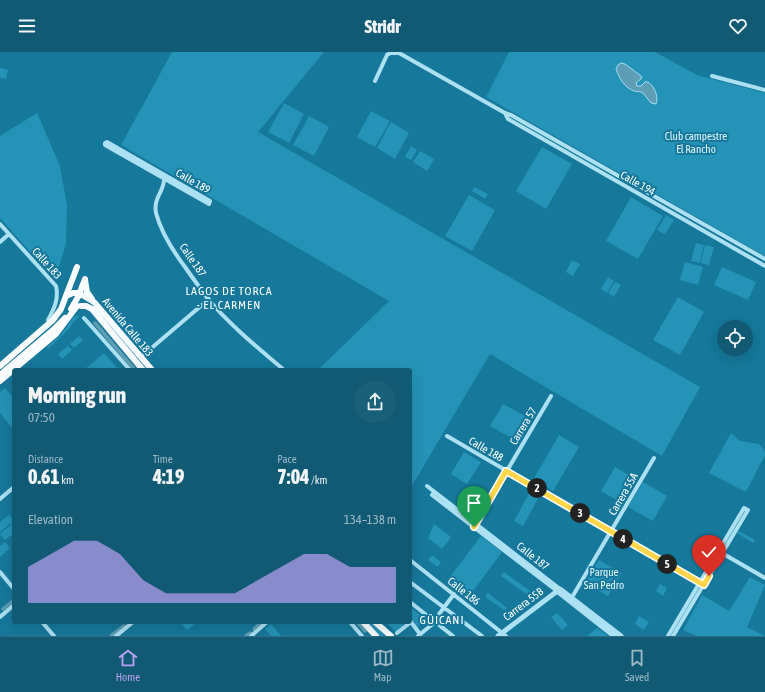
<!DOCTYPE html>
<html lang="en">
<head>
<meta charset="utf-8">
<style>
  :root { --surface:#105a74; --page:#196079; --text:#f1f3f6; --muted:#9cb9c5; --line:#306f86; --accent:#bca0f2 }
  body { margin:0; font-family:"Asap Condensed",sans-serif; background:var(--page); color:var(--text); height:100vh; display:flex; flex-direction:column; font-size:15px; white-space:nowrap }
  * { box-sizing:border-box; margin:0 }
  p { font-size:13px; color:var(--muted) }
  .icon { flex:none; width:22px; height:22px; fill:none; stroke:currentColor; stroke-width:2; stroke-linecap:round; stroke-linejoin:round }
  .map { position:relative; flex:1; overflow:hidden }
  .panel { position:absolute; left:12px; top:316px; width:400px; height:256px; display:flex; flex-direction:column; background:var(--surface); border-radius:4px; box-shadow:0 4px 16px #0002 }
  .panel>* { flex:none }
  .buttons { position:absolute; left:717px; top:268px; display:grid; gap:8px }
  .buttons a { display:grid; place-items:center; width:36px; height:36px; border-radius:50%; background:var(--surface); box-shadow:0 4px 16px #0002; font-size:20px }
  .pin { position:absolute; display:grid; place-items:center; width:34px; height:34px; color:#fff; margin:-41px -17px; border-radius:50% 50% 50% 0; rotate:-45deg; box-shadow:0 0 4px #0007 }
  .pin .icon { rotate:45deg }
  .km { position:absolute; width:20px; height:20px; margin:-10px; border-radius:50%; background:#222; color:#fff; font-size:11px; line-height:20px; text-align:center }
  .round { display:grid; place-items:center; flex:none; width:42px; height:42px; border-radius:21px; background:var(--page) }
  .headline { display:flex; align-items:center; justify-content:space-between; height:68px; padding:0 16px }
  h1 { font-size:22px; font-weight:800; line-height:30px }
  .metrics { display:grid; grid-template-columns:repeat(3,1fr); gap:6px; height:68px; padding:4px 16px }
  .metrics div { display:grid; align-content:center }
  .metrics b { font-size:20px; font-weight:800 }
  .metrics small { font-size:11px; font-weight:400 }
  .metrics p { font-size:11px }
  .chart { height:112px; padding:8px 16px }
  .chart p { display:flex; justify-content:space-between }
  .chart svg { width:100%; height:72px; margin-top:4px; fill:var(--accent); opacity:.7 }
  header { display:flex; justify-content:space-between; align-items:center; height:52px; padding:0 16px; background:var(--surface); font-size:18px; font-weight:800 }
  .tabs { display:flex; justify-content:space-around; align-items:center; height:56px; border-top:1px solid var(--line); background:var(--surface); font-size:11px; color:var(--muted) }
  .tabs a { display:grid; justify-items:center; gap:2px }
  .tabs .current { color:var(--accent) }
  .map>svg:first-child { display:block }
  .green { fill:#2593b7 }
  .water { fill:#5d9eb4; stroke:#9ee0f5 }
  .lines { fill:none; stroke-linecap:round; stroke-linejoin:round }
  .canal { stroke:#5d9eb4; stroke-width:3.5 }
  .minor { stroke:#ace1f2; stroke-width:4 }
  .tertiary { stroke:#ace1f2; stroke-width:5 }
  .primary { stroke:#f7fcff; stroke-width:6 }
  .trunk { stroke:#fbfeff; stroke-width:6 }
  .route-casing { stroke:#fff; stroke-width:8 }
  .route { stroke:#ffd54a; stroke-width:5 }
  .labels { text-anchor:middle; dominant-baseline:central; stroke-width:4; stroke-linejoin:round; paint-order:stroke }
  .park-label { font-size:11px; fill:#e2f7fd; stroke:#16789b }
  .street-label { font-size:11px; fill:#fff; stroke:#16789b }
  .neighbourhood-label { font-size:12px; letter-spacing:1px; fill:#fff; stroke:#16789b }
</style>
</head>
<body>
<header><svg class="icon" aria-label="menu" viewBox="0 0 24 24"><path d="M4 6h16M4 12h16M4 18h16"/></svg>Stridr<svg class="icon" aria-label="heart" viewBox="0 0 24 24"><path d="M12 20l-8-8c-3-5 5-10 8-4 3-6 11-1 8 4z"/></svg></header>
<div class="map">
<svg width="765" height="584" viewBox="0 0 765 584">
  <rect width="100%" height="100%" fill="#16789b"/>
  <path class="green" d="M172,0H324L258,80L700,335L662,404L490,302L410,437V318H318L389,249L121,93Z
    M509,0H655L697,23L765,41V204L486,45Z
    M0,16L8,18L6,27L0,26Z
    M284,51L304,62L289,91L268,80Z
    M371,59L390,69L375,95L357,85Z
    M37,61L60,114L67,153L66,191L55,228L0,166V84Z
    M309,64L329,75L314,104L293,93Z
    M391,70L409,81L395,107L377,96Z
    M411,94L417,98L411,108L405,105Z
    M542,95L572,112L546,157L516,139Z
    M420,99L434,107L427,119L413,110Z
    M474,135L488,142L485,147L472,139Z
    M469,143L495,158L472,199L445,184Z
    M631,145L663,164L638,207L606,189Z
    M666,163L674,168L665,182L657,178Z
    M696,191L704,193L700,211L691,209Z
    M705,193L714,195L709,213L701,211Z
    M572,208L580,212L573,224L566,220Z
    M685,210L703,215L698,233L680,228Z
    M722,215L756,230L748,248L714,233Z
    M608,225L614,229L607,241L601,237Z
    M615,230L621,233L614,245L608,241Z
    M678,245L704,260L680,303L653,288Z
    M77,264H80L73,270L69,277L48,297L47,295L60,284L73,266Z
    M79,284L83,288L74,296L70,292Z
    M68,294L72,298L62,307L58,302Z
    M104,301L118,317L84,318Z
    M5,336L14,346L13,377L0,361V340Z
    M503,352L532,368L519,390L490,374Z
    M731,381L740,389L759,392L765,399V403L746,440L709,421Z
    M559,383L579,395L553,439L533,428Z
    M464,400L481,410L467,432L451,422Z
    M615,415L636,427L622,451L601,439Z
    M643,430L667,444L653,469L628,455Z
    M531,438L540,443L523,474L514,469Z
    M9,463L14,469L0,480V470Z
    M14,470V481L5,488L0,482Z
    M434,472L451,485L442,497L428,486Z
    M739,479L755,488L753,491L737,481Z
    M481,484L502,500L467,547L446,530Z
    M5,490L10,496L0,505V494Z
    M432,503L441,510L438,515L428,508Z
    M599,508L622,521L608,544L585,531Z
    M504,520L530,539L526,542L501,524Z
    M750,525L765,533L747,575L765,584H697L683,578L702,543L729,559Z
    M660,532L667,536L663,544L656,539Z
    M488,541L507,556L504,558L485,545Z
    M410,555L426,568L418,575L411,567H410Z
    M557,561L568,573L562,578L551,565Z
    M639,564L649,570L644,578L635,572Z
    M185,570H197L187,578L182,572Z
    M366,570H373L385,584H379Z
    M386,570H407L396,580Z
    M271,572L281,584H271L265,577Z
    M597,576L608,584H587Z"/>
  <path class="water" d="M621,11L625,12L641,24L642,26L636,31L637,34H641L645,30H648C654,34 659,44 656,52L651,51L643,41C640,39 637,40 634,39C624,35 619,26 616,17L618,13Z"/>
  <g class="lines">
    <path class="canal" d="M95,271L135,318
      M3,557L14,548
      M357,570L365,579
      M254,577L262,570
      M111,584L124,574
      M246,584L250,581"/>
    <path class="minor" d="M712,24L765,38
      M375,29L387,3L390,1H399L505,61L511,63L765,207
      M505,61L508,67L765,214
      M107,90L210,149L209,152L105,93V91Z
      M164,126C165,139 153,145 156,161C161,180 173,199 185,215C192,225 200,236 208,247C230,273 258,296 284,318
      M0,172L56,234C59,247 54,257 48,268
      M0,190L9,182
      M84,266L130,318
      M141,305L209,247
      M447,384L701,532
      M427,434L560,537
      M434,440L432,443L557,539
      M0,447L14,435
      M475,473L551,344
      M720,500L765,526
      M410,508L506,584
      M0,520L14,537
      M410,530L482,584
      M571,547L654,406
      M410,550L453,584
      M0,565L14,553
      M434,569L454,542
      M42,570L54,584
      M350,570L362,584
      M397,581L411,570L420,582
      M116,584L133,570
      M251,584L267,570
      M418,584L435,570
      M668,584L744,456L748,458L673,584"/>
    <path class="tertiary" d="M557,539L614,584
      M498,584L560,537L621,584"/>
    <path class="primary" d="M85,228L87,240L92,247
      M66,244L73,241H79L94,250L152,318
      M81,254H86L92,257L143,318
      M363,570L376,584
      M375,570L391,584"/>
    <path class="trunk" d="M71,257L78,245L85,227
      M0,314L53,268L61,257L77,215
      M0,323L53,278L65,266
      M0,329L56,282L77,254"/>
  </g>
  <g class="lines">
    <g class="route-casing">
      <path id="route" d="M474,475L506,419L704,533L709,524"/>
    </g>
    <use href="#route" class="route"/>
  </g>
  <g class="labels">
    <g class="park-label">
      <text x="696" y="84">Club campestre<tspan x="696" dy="13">El Rancho</tspan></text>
      <text x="604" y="520">Parque<tspan x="604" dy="13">San Pedro</tspan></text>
    </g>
    <g class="street-label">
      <text transform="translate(193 129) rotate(30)">Calle 189</text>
      <text transform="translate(638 131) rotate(29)">Calle 194</text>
      <text transform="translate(193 208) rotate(55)">Calle 187</text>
      <text transform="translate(47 211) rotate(48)">Calle 183</text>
      <text transform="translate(128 275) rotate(50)">Avenida Calle 183</text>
      <text transform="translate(523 374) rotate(-59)">Carrera 57</text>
      <text transform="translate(486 397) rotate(30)">Calle 188</text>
      <text transform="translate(623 442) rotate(-60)">Carrera 55A</text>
      <text transform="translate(533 504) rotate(38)">Calle 187</text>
      <text transform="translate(464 539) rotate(38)">Calle 186</text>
      <text transform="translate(523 552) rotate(-37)">Carrera 55B</text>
    </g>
    <g class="neighbourhood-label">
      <text x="229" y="239">LAGOS DE TORCA<tspan x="229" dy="14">- EL CARMEN</tspan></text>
      <text x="442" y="568">GÜICANI</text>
    </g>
  </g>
</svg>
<div class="buttons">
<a><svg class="icon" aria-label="locate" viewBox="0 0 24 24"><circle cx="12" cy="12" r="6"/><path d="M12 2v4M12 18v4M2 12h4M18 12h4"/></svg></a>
</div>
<div class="pin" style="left:474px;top:475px;background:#1e9e55"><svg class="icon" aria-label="arrive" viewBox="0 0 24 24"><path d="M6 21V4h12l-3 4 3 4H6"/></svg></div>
<div class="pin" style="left:709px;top:524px;background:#d93025"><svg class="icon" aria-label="check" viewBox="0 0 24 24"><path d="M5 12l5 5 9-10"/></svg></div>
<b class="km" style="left:537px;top:436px">2</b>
<b class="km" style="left:580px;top:461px">3</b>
<b class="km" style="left:623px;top:487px">4</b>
<b class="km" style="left:667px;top:512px">5</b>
<section class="panel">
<div class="headline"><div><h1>Morning run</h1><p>07:50</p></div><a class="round"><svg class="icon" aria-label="share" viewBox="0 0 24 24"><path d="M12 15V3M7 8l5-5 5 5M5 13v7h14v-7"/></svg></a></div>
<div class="metrics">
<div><p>Distance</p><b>0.61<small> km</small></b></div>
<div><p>Time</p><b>4:19</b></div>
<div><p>Pace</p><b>7:04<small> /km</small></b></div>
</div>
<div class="chart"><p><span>Elevation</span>134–138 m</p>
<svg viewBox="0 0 160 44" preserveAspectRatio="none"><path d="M0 44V22L10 14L20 6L30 6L40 14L50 30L60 38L70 38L80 38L90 38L100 30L110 22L120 14L130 14L140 22L150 22L160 22V44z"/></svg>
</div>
</section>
</div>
<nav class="tabs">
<a class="current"><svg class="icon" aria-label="home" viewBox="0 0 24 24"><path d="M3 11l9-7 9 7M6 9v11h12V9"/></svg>Home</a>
<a><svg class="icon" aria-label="map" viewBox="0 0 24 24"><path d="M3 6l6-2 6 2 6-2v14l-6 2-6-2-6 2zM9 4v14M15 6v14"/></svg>Map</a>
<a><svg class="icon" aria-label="saved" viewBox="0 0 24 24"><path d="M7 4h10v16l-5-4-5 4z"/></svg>Saved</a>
</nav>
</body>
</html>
